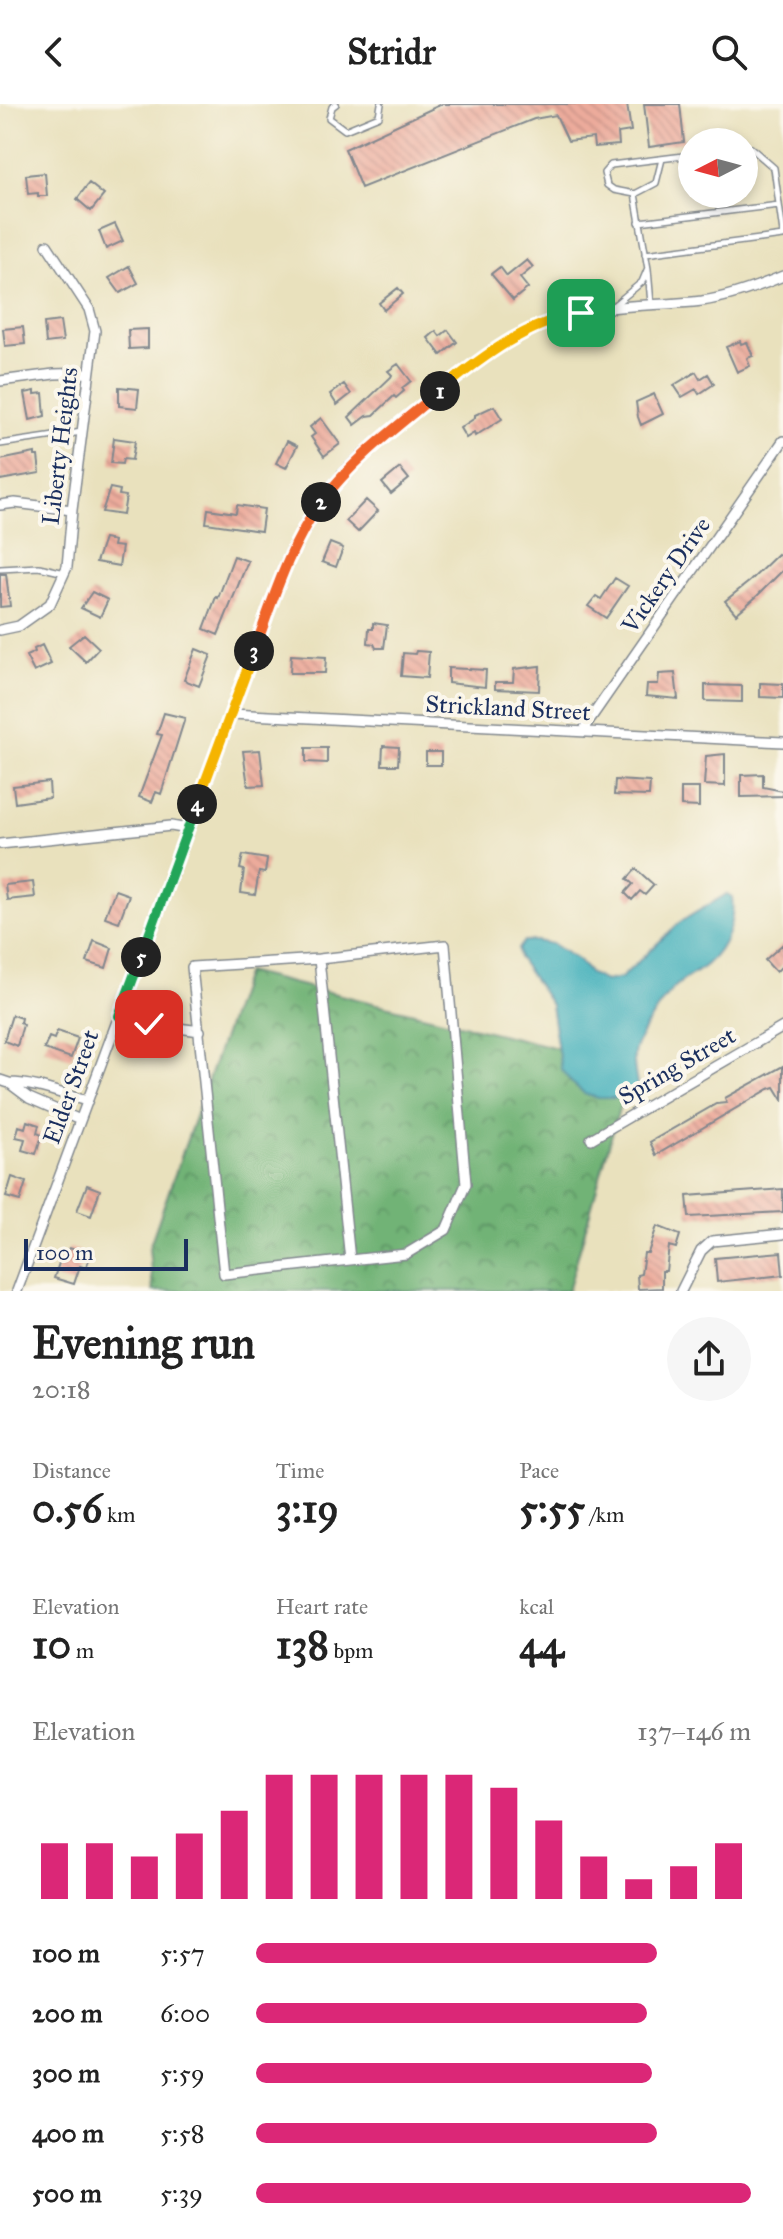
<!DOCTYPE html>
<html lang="en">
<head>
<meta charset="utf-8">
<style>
  :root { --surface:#fff; --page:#f6f6f6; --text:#222; --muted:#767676; --accent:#db2777 }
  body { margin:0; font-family:"IM FELL Great Primer",serif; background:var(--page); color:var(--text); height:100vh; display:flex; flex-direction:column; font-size:30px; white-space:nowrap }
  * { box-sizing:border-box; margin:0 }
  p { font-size:26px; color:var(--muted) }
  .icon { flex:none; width:44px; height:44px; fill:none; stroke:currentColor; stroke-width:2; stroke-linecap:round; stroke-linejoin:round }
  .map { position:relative; height:1187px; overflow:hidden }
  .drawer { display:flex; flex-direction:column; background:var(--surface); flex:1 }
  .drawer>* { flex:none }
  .needle { width:52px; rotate:264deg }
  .tools { position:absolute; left:678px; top:24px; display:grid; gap:16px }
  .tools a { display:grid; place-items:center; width:80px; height:80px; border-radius:50%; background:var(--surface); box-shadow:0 4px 12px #0003; font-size:40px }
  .scale { position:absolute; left:24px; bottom:20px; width:164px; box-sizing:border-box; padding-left:8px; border:4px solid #1b2f5e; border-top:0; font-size:22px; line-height:28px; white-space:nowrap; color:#1b2f5e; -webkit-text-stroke:6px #fbf7ec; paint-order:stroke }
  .pin { position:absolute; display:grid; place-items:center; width:68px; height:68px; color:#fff; margin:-34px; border-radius:16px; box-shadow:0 4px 12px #0006 }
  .km { position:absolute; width:40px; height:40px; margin:-20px; border-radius:50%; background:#222; color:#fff; font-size:22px; line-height:40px; text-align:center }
  .round { display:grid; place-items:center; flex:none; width:84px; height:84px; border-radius:42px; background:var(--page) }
  .headline { display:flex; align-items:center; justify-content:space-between; height:136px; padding:0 32px }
  h1 { font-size:44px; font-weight:800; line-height:60px }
  .stats { display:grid; grid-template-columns:repeat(3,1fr); gap:12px; height:136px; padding:8px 32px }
  .stats div { display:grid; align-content:center }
  .stats b { font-size:40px; font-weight:800 }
  .stats small { font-size:22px; font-weight:400 }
  .stats p { font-size:22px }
  .chart { height:224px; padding:16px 32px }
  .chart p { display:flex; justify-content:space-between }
  .chart svg { width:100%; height:144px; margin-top:8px; stroke:var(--accent); stroke-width:6 }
  ul { padding:0 32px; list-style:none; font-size:26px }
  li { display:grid; grid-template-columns:128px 96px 1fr; align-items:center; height:60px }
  li i { height:20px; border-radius:10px; background:var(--accent) }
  header { display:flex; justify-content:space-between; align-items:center; height:104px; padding:0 32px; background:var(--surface); font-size:36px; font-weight:800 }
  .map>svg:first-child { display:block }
  .forest { fill:url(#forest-crowns); stroke:#46716a; stroke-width:2 }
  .water { fill:#3fafba; stroke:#2d6f8c; stroke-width:2 }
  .building { fill:url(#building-back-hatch) }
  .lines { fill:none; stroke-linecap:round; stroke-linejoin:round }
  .lane-casing { stroke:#82888e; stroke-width:8 }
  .street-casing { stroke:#82888e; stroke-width:12 }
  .lane { stroke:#fff; stroke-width:5 }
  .street { stroke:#fff; stroke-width:9 }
  .split-1-casing { stroke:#fff; stroke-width:16 }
  .split-2-casing { stroke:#fff; stroke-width:16 }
  .split-3-casing { stroke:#fff; stroke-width:16 }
  .split-4-casing { stroke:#fff; stroke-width:16 }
  .split-5-casing { stroke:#fff; stroke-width:16 }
  .split-6-casing { stroke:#fff; stroke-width:16 }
  .split-1 { stroke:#f5b400; stroke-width:10 }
  .split-2 { stroke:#f0652b; stroke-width:10 }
  .split-3 { stroke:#f0652b; stroke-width:10 }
  .split-4 { stroke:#f5b400; stroke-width:10 }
  .split-5 { stroke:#22a559; stroke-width:10 }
  .split-6 { stroke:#22a559; stroke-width:10 }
  .labels { text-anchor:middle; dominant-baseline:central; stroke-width:8; stroke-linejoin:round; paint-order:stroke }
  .street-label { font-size:24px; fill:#1b2f5e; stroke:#fbf7ec }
</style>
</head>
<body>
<header><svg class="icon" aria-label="back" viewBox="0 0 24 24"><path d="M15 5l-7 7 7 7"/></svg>Stridr<svg class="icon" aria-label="search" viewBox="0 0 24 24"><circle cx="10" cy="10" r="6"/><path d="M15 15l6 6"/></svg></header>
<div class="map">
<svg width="783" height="1187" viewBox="0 0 783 1187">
  <defs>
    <pattern id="forest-crowns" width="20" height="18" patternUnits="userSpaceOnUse" patternTransform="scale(2)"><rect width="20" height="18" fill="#71b376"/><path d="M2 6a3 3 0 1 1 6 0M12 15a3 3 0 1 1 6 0" fill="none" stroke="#5c9264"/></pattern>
    <pattern id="building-back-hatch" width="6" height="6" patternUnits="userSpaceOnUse" patternTransform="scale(2)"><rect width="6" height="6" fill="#ecab9b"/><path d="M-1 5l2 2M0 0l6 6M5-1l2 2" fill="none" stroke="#ca9388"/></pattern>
  </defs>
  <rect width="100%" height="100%" fill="#fbf7ec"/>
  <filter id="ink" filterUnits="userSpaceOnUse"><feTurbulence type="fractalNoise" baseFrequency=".0125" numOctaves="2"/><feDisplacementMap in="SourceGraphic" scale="16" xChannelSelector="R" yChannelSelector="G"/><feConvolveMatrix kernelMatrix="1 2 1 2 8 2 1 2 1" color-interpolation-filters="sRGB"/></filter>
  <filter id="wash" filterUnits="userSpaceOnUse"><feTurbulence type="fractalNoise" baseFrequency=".006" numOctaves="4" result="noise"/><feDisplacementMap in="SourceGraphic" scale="32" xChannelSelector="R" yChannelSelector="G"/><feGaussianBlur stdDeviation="1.8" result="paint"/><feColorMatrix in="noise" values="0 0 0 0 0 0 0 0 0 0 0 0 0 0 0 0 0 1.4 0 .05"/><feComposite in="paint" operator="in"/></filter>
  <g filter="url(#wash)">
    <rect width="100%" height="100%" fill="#e9e1bd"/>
    <path class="forest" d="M246,868L631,962L568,1187H153L149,1144Z"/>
    <path class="water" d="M727,790L732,793C735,817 726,844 707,860C697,869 685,873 676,882C664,893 640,929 635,945C631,957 637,975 638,988L630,994H598L584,989L571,978L561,965L551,901L519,854L518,845L524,837H536L552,840L579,857L590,870L605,877L621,874L680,818Z"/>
    <g id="blocks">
      <path class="building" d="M442,0H627L631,27L618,29L619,41L594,43L593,34L568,37L556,11L534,15L361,84L345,45Z
        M644,0H680L684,38L649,43Z
        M45,69L47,92H38V89L28,90L26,71Z
        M89,79L104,91L91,107L77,95Z
        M115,120L123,137L106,145L99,127Z
        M527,156L533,163L520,174L528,184L513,196L491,170L500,163L507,172Z
        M129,162L138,179L120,189L109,174Z
        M398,184L403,190L384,206L379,199Z
        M60,217L63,237L46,239L44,219Z
        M23,223L25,240L5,242L3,225Z
        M148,225V244L129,245L128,226Z
        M448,226L457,238L441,251L428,234L436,227L440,232Z
        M740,237L741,240L747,238L753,252L747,254L750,262L737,268L726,243Z
        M398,260L411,277L402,284L404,287L396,294L394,292L374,311L367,312L355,321L349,313L391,273L392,271L388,267Z
        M696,268L700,275L708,270L714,280L699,290L696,285L682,293L674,281Z
        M344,280L351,290L337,301L330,290Z
        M119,283L139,285L137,304L119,302Z
        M35,287V290L43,289L45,312L30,316L25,289Z
        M654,290L663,310L641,321L638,313L636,298Z
        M494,302L502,315L475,332L474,329L466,334L460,324L475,314V311Z
        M321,314L340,340L324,352L311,333L315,330L310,323Z
        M114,334L135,337L132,356L123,355L122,360L111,359Z
        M287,337L297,342L286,364L276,359Z
        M35,349V352H38L40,369L0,376V356Z
        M400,364L409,375L391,390L382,379Z
        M110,384L120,386L119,391L126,392L123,411L102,408Z
        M366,396L378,407L358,428L346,417Z
        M237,401L264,405L261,427L206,419L208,405L236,409Z
        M104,435L114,437L113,442L122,443L119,462L96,458Z
        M330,439L343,444L336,463L322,458Z
        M778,450L783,455V466L756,493L736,510L725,497L750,477Z
        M234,452L248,457L218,531L204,525L216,493L218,494Z
        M0,470H6L10,502L0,503Z
        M615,474L628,482L606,514L588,502L596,492L601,495Z
        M92,488L108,496L100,513L81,504Z
        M373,519L387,521L384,544H376L374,540L368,539L369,525H373Z
        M84,530L99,544L86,558L69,542Z
        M42,541L51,560L34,568L26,552L35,548L34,545Z
        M196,545L211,551L199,582L184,576Z
        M416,547L429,548L427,574L401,572L403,549L415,550Z
        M291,551L326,553L325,569H290Z
        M540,562L539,587L495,585V578H513L514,565Z
        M448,564L486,566L485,583L448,579Z
        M675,569L678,595L646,592L647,580H658L659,570Z
        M760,579L783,580V594L760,593Z
        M705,581L742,582V598L705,597Z
        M164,609L185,614L161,690L156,688L152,698L139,693L162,631L157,630Z
        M383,642L399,643L398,661H382Z
        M306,644H327V659L306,658Z
        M260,646L264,681L248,682L243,647Z
        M426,648H441V661H426Z
        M725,650V682L704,681L706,652Z
        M763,670V683L783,687V692L741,693V671Z
        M615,676L650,678L649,692L614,691Z
        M49,678L50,694L15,699L13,682Z
        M681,684H699V703L681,702Z
        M243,751L267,755L265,769L259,768L255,791L241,789L244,766L240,765Z
        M636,765L654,781L645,791L640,787L632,796L625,789L633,780L627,775Z
        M33,778L35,793L7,796L5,781Z
        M115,786L129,791L119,818L105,813Z
        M94,837L112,844L106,864L87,858Z
        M783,840V861L776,868L765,856Z
        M12,911L21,914L20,919L23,921L17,942L4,937Z
        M57,927L78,934L71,954L44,945L49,933L54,935Z
        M783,962V996L775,983L769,985L656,1051L650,1038L716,1000L727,999L725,994Z
        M27,1017L39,1021L37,1029L42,1031L36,1050L22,1046L25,1035L16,1033L19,1022L25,1024Z
        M12,1073L26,1078L20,1097L6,1093Z
        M87,1081L100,1086L91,1112L77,1107Z
        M783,1085V1108L689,1113L687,1092Z
        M657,1122L680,1131L676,1144L669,1142L666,1167H662V1184L638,1185L637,1171L641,1170L644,1149H648Z
        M69,1144L79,1147L78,1151L89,1155L86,1164L80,1162L74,1180L54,1174L60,1156L64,1157Z
        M781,1148L783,1171L717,1178L715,1154Z"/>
    </g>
  </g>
  <g filter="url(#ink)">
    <use href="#blocks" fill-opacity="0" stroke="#82888e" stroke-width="2"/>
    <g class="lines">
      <g class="lane-casing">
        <path id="lane" d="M336,0L332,3L329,14L345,26L379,12L381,0
          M744,45L751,44L774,64L783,129
          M635,90L656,79L662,55
          M639,118L779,101
          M645,150L783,132
          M651,200L648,165L635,90L614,86L607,81L604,69L611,61L692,51
          M613,202L642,178L647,166
          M0,340L82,328
          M0,465L39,463L65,469"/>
      </g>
      <g class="street-casing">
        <path id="street" d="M0,277L54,270L89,269
          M0,401L15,399L72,406
          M0,526L19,522L50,500L67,463L72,406L95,227L89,205L47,141
          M231,610L783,638
          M584,628L586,621L783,337
          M0,740L171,722L188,725
          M319,855L350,1156L224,1170L192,863Z
          M319,855L445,841L466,1080L446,1126L406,1150L350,1156
          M119,912L149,920L200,927
          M0,976L9,979L29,994L80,1016
          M9,979C36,979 61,990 87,997
          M591,1035L783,923
          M17,1187L289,453C303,426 318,399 338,376C359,351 386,332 410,311C461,270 509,225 575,210C616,200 659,202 702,197C730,193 757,183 783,172
          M681,1187L701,1147L712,1137L783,1130"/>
      </g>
      <use href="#lane" class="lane"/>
      <use href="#street" class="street"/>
    </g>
  </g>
  <g class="lines" filter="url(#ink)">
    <g class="split-1-casing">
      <path id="split-1" d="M440,287C482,253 526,219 581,209"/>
    </g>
    <g class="split-2-casing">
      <path id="split-2" d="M321,398C354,354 398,322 440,287"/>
    </g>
    <g class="split-3-casing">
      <path id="split-3" d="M254,547C273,496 289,442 321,398"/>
    </g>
    <g class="split-4-casing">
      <path id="split-4" d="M197,700L254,547"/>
    </g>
    <g class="split-5-casing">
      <path id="split-5" d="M141,853L197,700"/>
    </g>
    <g class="split-6-casing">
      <path id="split-6" d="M141,853L119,912L149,920"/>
    </g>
    <use href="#split-1" class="split-1"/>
    <use href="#split-2" class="split-2"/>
    <use href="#split-3" class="split-3"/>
    <use href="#split-4" class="split-4"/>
    <use href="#split-5" class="split-5"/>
    <use href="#split-6" class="split-6"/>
  </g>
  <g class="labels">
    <g class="street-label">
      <text transform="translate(60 342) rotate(-83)">Liberty Heights</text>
      <text transform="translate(666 471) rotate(-55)">Vickery Drive</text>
      <text transform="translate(508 604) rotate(3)">Strickland Street</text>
      <text transform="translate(677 962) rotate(-30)">Spring Street</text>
      <text transform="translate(71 983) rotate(-70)">Elder Street</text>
    </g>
  </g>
</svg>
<div class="tools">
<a><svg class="needle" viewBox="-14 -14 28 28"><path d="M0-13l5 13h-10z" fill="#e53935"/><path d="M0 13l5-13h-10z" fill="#767676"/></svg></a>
</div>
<div class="scale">100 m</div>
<div class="pin" style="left:581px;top:209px;background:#1e9e55"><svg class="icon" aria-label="arrive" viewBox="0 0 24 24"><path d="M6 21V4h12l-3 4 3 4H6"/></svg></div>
<div class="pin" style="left:149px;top:920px;background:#d93025"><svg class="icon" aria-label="check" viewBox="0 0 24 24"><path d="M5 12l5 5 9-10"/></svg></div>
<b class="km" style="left:440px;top:287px">1</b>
<b class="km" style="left:321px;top:398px">2</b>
<b class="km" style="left:254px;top:547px">3</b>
<b class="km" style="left:197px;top:700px">4</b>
<b class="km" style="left:141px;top:853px">5</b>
</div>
<section class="drawer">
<div class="headline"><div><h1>Evening run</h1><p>20:18</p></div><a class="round"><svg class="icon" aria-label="share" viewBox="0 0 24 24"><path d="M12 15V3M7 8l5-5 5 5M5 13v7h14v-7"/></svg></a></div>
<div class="stats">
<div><p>Distance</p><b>0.56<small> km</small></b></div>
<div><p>Time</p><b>3:19</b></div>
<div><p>Pace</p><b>5:55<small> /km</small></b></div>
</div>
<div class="stats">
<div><p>Elevation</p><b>10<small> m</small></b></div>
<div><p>Heart rate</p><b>138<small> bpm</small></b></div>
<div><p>kcal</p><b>44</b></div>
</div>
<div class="chart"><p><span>Elevation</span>137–146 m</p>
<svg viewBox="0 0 160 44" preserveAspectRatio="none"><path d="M5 44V27M15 44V27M25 44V31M35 44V24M45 44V17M55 44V6M65 44V6M75 44V6M85 44V6M95 44V6M105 44V10M115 44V20M125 44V31M135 44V38M145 44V34M155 44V27"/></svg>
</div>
<ul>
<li><b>100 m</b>5:57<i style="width:81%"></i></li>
<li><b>200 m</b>6:00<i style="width:79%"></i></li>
<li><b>300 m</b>5:59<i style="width:80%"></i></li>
<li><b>400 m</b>5:58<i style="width:81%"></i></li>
<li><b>500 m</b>5:39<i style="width:100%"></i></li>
</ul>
</section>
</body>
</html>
